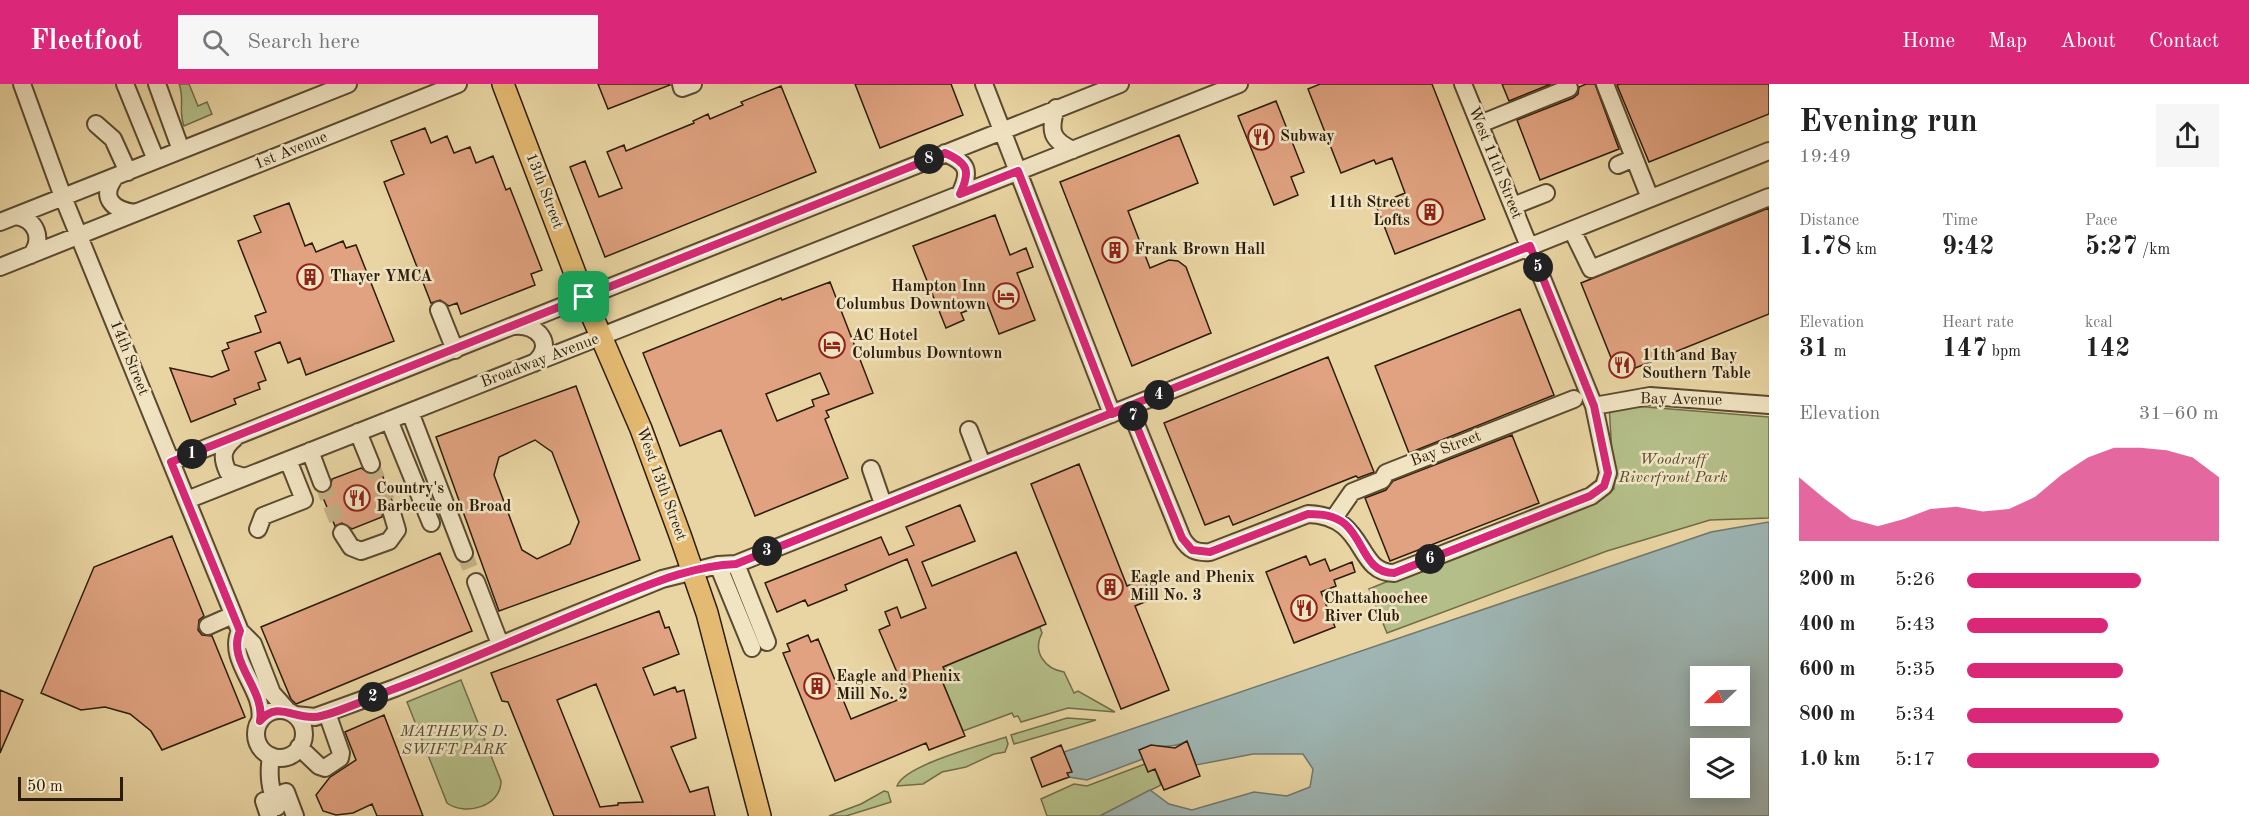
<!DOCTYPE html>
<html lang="en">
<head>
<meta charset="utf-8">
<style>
  :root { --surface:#fff; --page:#f6f6f6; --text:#222; --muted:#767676; --accent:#db2777 }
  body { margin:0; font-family:"Old Standard TT",serif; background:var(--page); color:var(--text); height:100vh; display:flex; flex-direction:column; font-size:22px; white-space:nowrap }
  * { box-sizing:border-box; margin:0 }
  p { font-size:20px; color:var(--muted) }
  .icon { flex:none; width:33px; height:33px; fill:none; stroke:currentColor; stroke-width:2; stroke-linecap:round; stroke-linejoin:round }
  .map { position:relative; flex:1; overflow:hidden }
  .details { display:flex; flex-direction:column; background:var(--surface); width:480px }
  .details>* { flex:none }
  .needle { width:39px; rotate:248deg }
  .fabs { position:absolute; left:1690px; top:582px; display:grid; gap:12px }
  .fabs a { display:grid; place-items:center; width:60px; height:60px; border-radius:0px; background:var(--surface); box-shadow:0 3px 15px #0003; font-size:30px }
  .scale { position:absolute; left:18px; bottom:15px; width:105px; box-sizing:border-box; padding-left:6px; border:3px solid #2b1c09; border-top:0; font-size:16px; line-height:21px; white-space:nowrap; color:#2b1c09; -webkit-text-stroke:4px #f1e4c3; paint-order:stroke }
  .pin { position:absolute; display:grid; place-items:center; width:51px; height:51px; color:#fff; margin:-26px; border-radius:12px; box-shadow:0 3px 9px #0006 }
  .km { position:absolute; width:30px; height:30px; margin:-15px; border-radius:50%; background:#222; color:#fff; font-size:16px; line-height:30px; text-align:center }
  .round { display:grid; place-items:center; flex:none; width:63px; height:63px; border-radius:0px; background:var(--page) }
  .summary { display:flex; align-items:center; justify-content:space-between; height:102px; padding:0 30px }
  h1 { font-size:33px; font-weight:600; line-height:45px }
  .figures { display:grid; grid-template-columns:repeat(3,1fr); gap:9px; height:102px; padding:6px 30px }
  .figures div { display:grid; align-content:center }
  .figures b { font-size:26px; font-weight:600 }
  .figures small { font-size:16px; font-weight:400 }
  .figures p { font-size:16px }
  .chart { height:168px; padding:12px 30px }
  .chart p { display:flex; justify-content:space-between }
  .chart svg { width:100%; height:108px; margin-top:6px; fill:var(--accent); opacity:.7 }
  ul { padding:0 30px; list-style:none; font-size:20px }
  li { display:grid; grid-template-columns:96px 72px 1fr; align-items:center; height:45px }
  li i { height:15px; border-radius:8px; background:var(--accent) }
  header { display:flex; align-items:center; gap:36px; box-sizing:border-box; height:84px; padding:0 30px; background:var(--accent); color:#fff }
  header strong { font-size:28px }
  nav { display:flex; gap:33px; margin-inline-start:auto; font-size:21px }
  .search { width:420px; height:54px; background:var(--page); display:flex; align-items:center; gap:15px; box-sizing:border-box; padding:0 21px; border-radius:0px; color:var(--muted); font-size:22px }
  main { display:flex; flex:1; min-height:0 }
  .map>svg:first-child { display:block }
  .green { fill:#b4be88; stroke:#706d48; stroke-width:1.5 }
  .water { fill:#9eb5b3; stroke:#70786f; stroke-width:1.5; fill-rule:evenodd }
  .building { fill:#e0a280; stroke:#2b1c09; stroke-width:1.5; fill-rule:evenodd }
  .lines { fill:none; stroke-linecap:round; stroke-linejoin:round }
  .minor-tunnel { stroke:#c3b084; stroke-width:16; stroke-dasharray:16 8; stroke-linecap:butt }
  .minor-casing { stroke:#5a4a30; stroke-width:20 }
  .major-casing { stroke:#2b1c09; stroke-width:24 }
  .minor { stroke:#f1e4c3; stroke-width:16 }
  .major { stroke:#e4ba72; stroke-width:21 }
  .route-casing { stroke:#fff; stroke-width:12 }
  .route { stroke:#db2777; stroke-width:8 }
  .labels { text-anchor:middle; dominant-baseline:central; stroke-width:5; stroke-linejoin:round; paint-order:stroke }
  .poi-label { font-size:16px; font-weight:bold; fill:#2b1c09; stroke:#f1e4c3; text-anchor:start }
  .street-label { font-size:16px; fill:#2b1c09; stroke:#f1e4c3 }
  .park-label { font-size:16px; font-style:italic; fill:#544d2f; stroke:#f1e4c3 }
</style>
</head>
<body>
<header>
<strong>Fleetfoot</strong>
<div class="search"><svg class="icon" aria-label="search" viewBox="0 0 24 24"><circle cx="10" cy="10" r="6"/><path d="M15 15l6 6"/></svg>Search here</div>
<nav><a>Home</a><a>Map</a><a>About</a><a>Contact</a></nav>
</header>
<main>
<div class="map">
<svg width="1769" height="732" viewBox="0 0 1769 732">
  <rect width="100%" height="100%" fill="#e9d5a3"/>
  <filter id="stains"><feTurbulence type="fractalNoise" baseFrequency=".00333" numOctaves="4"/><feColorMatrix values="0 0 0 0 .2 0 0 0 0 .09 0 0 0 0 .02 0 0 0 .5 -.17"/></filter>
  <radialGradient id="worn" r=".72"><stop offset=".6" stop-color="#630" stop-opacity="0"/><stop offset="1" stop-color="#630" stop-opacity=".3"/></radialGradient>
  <path class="green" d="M179,0H189L198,22L207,18L212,30L184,42C178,27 185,14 179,0Z
    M1609,320L1769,333V434L1710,436L1607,467L1387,549L1369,505L1614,405Z
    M1040,543L1042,549C1032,568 1045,585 1064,588L1074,609L1078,607L1115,628L1068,624L1021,638L1018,632L1014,633L1012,629L963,647L940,592L946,590L943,583Z
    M461,596L501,697C501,723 465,732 447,719L407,618Z
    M1067,634L1096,636L1014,660L1011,651Z
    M1006,653L1008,660L1005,668L994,670L966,683L942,688L923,700L897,702C904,681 983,661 1006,653Z
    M1145,680L1148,687L1155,685L1161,701L1100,732H1047L1041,715L1074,700L1087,702Z
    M884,707L888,708L891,718L846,732H829L861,720Z"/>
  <path class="water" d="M1769,438V732H1100L1150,706L1169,720L1192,726L1254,708L1287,712L1310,703L1313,685L1303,670H1253L1196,681L1187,657C1169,667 1157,658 1139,666L1143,675L1087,696L1069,693L1067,689L1071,688L1064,668L1711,448ZM1701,592H1740V632H1701ZM1701,664H1740V704H1701Z"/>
  <path class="building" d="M598,0H669L670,1L608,25Z
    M855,0H951L963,31L880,64Z
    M1320,0H1432L1485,135L1395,170L1376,121L1405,109L1392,74L1376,80L1374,76L1341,89L1308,5Z
    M1502,0H1551L1509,17Z
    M1586,0H1595L1619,65L1540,96L1517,36L1573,14L1578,10L1579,3Z
    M1620,0H1769V30L1649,78L1617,1Z
    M781,2L816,88L605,173L570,83L585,77L599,113L622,104L607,68L624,61L626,67L694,39L693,37L708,30L710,35L743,21L741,18Z
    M1276,17L1304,88L1291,93L1298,111L1274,121L1238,32Z
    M425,44L431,59L447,52L454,69L470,63L476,79L493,72L506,106L510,104L542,186L531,190L535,201L461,230L457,219L449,222L440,216L431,219L384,98L404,90L391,57Z
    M1179,51L1198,99L1128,127L1150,184L1169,176L1178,177L1186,183L1211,249L1132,282L1060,98Z
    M289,119L305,162L312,159L316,168L343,157L346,164L356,161L394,257L306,291L300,274L288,279L280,258L255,268L266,296L258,299L260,305L234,315L236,320L191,338L170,284L212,293L229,286L222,267L229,264L227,259L261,248L255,232L266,228L238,157L261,148L254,132Z
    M1769,124V230L1618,291L1581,199Z
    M995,131L1010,171L1026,164L1033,183L1017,189L1035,236L999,250L987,219L961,229L964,236L946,244L913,162Z
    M830,198L873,309L826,327L829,333L825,335L848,394L755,432L721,346L680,362L643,269L781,214L782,216ZM820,289L829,310L812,316L814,322L777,337L766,310Z
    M1520,225L1554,311L1409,369L1375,282Z
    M1328,273L1374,388L1358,394L1356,392L1233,441L1229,432L1205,441L1164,339Z
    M576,302L640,476L499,527L436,353ZM535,356L552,368L579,438L570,460L537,475L522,466L494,391L499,373Z
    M1512,351L1539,419L1390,477L1365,414L1386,406L1393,397Z
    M1079,380L1127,502L1144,495L1152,515L1135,522L1169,606L1121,625L1031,400Z
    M361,384L370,390L380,385L393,419L384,422L382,433L352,445L342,439L335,442L321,409L330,405L332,395Z
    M960,421L975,457L922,478L932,502L1016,468L1046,540L943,583L946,590L940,592L965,652L929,666L926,659L835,697L783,569L790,567L787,560L808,551L811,558L818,555L851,635L907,612L879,546L890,541L885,528L897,523L901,534L926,524L907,475L845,501L847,506L808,522L805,516L777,528L765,499L881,453L889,471L914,461L906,443Z
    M172,452L204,532L199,536L198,546L202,551L212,552L245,633L162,666L151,647L130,630L105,623L81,626L41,609L94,483Z
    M440,469L472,547L296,620L291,615L261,543Z
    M1306,472L1310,481L1325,475L1330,487L1352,478L1355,488L1334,496L1336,502L1321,508L1335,543L1294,559L1266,488Z
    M659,527L665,544L669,543L679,570L643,584L654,611L675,603L677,608L684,606L696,654L671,663L690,708L708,703L715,732H554L508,618L502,617L491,589ZM596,600L643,718L618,719V721L600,723L557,616Z
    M0,606L23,616L0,669Z
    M384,631L423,732H377L372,720L353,729L336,731L323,727L316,711L330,693L356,676L345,648Z
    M1187,657L1200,692L1164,706L1155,685L1148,688L1139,666L1151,661L1175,664Z
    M1061,661L1072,688L1067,689L1069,693L1042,703L1031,674Z"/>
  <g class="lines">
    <path class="minor-tunnel" d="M371,380L392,429
      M322,399L342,449
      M464,469L476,498"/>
    <g class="minor-casing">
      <path id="minor" d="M22,0L63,113L240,547L253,560L272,609L288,627
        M125,0L156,76
        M157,0L181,66
        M681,0L682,4L693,0
        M984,0L1112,330
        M1605,0L1650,114
        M1056,24C1049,47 1051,56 1073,66
        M96,40L113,55L128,88
        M1480,40L1569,4
        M945,69C968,79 971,87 960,110
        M1618,81L1634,74
        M116,92C99,113 112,126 135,129
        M1513,122L1546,109
        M16,132C36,135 44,155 31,171
        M0,138L348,0
        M1572,146L1591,185L1769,113
        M0,183L458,0
        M439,226L455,266
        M514,242C538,239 556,261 534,279
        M1594,322L1650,312L1769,321
        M1129,323L1182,454C1189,466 1196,469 1210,468L1308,430C1368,432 1355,489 1394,489L1591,412L1604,402L1608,389L1594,322L1463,0
        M410,328L464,469
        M389,336L431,439
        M969,346L982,380
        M358,348L371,380
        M235,354C222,365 221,373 228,388L244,393
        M310,367L322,399
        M171,378L1120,0
        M871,385L883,420
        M187,416L1239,0
        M1334,434L1352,408L1382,396L1386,389L1574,315
        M258,445L263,432L304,416L288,376
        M342,449L351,463L361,467L389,457L397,446L392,429
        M736,480L767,558
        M718,481L752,564
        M476,498L500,560
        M208,542L233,531
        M240,547C226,577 266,606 260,637
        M256 650a24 24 0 1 1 48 0a24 24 0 1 1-48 0Z
        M295,631L315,633L395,604L662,495L718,481L736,480L1769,67
        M299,663L319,682L325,684L340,674L341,669L327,629
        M271,672C268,691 270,705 277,723
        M269,732L264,717L286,708L295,732"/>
    </g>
    <g class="major-casing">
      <path id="major" d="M503,0L584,213L641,345L680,451L707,529L760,732"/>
    </g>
    <use href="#minor" class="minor"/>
    <use href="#major" class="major"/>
  </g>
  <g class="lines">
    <g class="route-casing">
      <path id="route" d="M584,213L171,378L240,547C226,577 266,606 260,637C277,617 292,634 314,633C329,633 374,612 391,606C465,579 537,545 610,516C651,500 691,482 736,480C870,426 1005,373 1139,318L1530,162L1594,322L1608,389L1604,402L1590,412L1394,489C1365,489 1364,456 1345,440C1334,431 1321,430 1308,430L1210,468L1192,466L1182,454L1129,323L1112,330L1018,87L960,110C971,87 968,79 945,69L584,213"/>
    </g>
    <use href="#route" class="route"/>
  </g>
  <defs>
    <g id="restaurant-ring" transform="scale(1.35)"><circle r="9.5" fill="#f1e4c3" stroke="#8f2418" stroke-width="1.5"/><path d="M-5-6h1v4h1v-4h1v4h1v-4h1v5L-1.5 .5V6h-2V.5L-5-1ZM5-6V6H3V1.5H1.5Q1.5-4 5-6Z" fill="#8f2418"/></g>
    <g id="building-ring" transform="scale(1.35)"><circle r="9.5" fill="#f1e4c3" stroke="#8f2418" stroke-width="1.5"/><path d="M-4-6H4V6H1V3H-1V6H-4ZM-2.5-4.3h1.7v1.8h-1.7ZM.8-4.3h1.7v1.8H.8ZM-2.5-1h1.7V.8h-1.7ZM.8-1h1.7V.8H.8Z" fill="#8f2418"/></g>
    <g id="hotel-ring" transform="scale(1.35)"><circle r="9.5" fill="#f1e4c3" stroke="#8f2418" stroke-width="1.5"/><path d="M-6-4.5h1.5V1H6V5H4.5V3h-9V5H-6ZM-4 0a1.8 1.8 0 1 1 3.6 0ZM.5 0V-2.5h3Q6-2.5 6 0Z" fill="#8f2418"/></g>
  </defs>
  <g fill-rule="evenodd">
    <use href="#restaurant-ring" x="1261" y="53"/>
    <use href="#building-ring" x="1430" y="128"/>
    <use href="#building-ring" x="1115" y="166"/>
    <use href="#building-ring" x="310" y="193"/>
    <use href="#hotel-ring" x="1006" y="212"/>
    <use href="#hotel-ring" x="832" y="261"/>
    <use href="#restaurant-ring" x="1622" y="281"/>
    <use href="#restaurant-ring" x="357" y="414"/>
    <use href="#building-ring" x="1110" y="503"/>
    <use href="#restaurant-ring" x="1304" y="524"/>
    <use href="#building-ring" x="817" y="602"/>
  </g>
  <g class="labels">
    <g class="poi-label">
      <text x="1280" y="53">Subway</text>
      <text x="1410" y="119" text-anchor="end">11th Street<tspan x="1410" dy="18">Lofts</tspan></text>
      <text x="1134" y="166">Frank Brown Hall</text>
      <text x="330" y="193">Thayer YMCA</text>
      <text x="986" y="203" text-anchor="end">Hampton Inn<tspan x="986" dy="18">Columbus Downtown</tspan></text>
      <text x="852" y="252">AC Hotel<tspan x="852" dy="18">Columbus Downtown</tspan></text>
      <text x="1642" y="272">11th and Bay<tspan x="1642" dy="18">Southern Table</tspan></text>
      <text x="376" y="405">Country's<tspan x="376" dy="18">Barbecue on Broad</tspan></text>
      <text x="1130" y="494">Eagle and Phenix<tspan x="1130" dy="18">Mill No. 3</tspan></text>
      <text x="1324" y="515">Chattahoochee<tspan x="1324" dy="18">River Club</tspan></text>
      <text x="836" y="593">Eagle and Phenix<tspan x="836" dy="18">Mill No. 2</tspan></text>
    </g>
    <g class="street-label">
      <text transform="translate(291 67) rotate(-22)">1st Avenue</text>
      <text transform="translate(1495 79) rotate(68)">West 11th Street</text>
      <text transform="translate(544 107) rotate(69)">13th Street</text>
      <text transform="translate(129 274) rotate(68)">14th Street</text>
      <text transform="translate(540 277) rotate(-21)">Broadway Avenue</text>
      <text transform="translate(1681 316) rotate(1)">Bay Avenue</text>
      <text transform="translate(1446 365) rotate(-21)">Bay Street</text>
      <text transform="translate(661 400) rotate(70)">West 13th Street</text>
    </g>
    <g class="park-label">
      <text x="1673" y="376">Woodruff<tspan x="1673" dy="18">Riverfront Park</tspan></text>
      <text x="454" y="648">MATHEWS D.<tspan x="454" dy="18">SWIFT PARK</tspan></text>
    </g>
  </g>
  <rect width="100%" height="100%" filter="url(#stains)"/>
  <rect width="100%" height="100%" fill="url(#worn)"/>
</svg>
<div class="fabs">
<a><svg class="needle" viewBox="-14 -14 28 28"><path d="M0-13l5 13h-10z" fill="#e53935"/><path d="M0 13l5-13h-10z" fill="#767676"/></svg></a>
<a><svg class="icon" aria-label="layers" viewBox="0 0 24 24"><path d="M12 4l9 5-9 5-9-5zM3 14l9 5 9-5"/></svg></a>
</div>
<div class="scale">50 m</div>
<div class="pin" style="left:584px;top:213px;background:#1e9e55"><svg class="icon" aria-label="arrive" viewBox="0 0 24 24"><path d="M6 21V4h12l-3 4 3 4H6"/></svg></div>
<b class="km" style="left:192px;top:370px">1</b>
<b class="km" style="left:373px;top:613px">2</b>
<b class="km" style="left:767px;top:467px">3</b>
<b class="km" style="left:1159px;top:311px">4</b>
<b class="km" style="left:1538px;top:183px">5</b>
<b class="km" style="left:1430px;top:475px">6</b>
<b class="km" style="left:1133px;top:332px">7</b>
<b class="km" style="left:929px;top:75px">8</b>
</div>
<section class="details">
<div class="summary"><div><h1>Evening run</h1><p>19:49</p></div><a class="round"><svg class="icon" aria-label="share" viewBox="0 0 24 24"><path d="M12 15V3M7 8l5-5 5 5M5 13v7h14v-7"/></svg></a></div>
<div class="figures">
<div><p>Distance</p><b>1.78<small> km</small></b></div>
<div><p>Time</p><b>9:42</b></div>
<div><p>Pace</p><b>5:27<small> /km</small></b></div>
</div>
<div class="figures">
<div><p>Elevation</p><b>31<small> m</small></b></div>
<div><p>Heart rate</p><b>147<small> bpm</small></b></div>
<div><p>kcal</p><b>142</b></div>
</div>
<div class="chart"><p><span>Elevation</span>31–60 m</p>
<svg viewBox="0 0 160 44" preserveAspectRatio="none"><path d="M0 44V18L10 27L20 35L30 38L40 35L50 31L60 30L70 32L80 31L90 26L100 17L110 10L120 6L130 6L140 7L150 10L160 18V44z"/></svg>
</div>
<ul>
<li><b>200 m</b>5:26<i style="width:69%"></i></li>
<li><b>400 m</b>5:43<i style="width:56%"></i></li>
<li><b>600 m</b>5:35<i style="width:62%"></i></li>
<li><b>800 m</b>5:34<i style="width:62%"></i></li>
<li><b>1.0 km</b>5:17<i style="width:76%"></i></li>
</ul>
</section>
</main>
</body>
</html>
